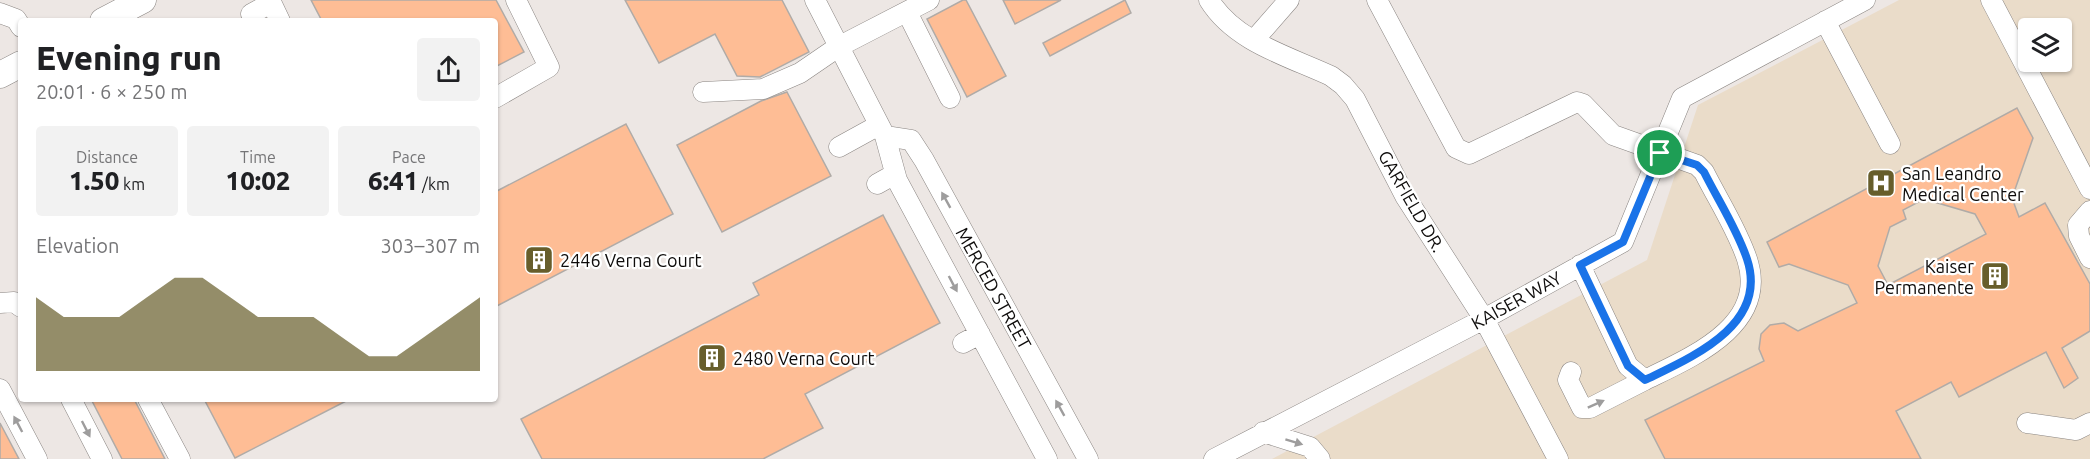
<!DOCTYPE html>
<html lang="en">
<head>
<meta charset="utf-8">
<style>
  :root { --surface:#fff; --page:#f2f2f2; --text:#202124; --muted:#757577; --accent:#675e2b }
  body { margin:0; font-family:Ubuntu,sans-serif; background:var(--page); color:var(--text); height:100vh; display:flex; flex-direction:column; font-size:22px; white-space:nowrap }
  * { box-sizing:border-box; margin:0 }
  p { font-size:20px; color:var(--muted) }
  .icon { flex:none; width:33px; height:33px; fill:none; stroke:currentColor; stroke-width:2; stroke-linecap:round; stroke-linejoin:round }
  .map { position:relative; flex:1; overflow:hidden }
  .details { position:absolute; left:18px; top:18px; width:480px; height:384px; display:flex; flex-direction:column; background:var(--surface); border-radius:6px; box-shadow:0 2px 4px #0004 }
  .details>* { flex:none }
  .controls { position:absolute; left:2018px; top:18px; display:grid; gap:12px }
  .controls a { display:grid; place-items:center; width:54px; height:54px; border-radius:6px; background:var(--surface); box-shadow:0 2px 4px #0004; font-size:30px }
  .pin { position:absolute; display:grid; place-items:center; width:51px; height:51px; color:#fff; margin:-26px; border:3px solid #fff; border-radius:50%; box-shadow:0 2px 6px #0007 }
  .round { display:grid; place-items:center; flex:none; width:63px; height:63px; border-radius:6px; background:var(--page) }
  .headline { display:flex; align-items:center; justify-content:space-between; height:102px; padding:0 18px }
  h1 { font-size:33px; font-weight:800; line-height:45px }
  .stats { display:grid; grid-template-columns:repeat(3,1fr); gap:9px; height:102px; padding:6px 18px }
  .stats div { display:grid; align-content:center; border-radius:6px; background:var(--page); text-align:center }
  .stats b { font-size:26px; font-weight:800 }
  .stats small { font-size:16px; font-weight:400 }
  .stats p { font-size:16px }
  .chart { height:168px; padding:12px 18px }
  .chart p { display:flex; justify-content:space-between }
  .chart svg { width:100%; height:108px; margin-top:6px; fill:var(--accent); opacity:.7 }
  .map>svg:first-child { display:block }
  .medical { fill:#eadcc9; fill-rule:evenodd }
  .building { fill:#febd95; stroke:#b0aba7; stroke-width:1.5; fill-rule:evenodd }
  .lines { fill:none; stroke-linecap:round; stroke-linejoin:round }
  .minor-casing { stroke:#8a8582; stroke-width:21 }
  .major-casing { stroke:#8a8582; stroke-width:27 }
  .minor { stroke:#fff; stroke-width:20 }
  .major { stroke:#fff; stroke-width:26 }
  .oneway { fill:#9e9d9d }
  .route-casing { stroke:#fff; stroke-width:12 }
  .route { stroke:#1a73e8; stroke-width:8 }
  .labels { text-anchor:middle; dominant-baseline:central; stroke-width:4.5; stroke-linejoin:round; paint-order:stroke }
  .poi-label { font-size:18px; fill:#0d0b0a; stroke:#fff; text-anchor:start }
  .street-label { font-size:18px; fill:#0d0b0a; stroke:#fff }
</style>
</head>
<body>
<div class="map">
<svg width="2090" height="459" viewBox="0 0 2090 459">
  <rect width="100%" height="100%" fill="#ede7e4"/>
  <path class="medical" d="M1899,0H2090V459H1272L1647,260L1698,105ZM2028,28H2061V62H2028Z"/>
  <path class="building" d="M311,0H496L524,52L495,67V21H322Z
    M625,0H782L809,52L760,77L737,76L715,34L659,63Z
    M963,0H966L1006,76L967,97L927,19Z
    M1003,0H1061L1015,24Z
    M1125,0L1131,13L1050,56L1043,43Z
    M787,92L831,176L722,232L677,145L761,101Z
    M2017,108L2033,138L2012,198L2019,217L2045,203L2090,284V331L2062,348L2078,378L2064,388L2046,352L1959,397L1951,382L1896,411L1921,459H1665L1645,420L1764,361L1759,349L1761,334L1770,325L1784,323L1798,331L1857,303L1848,285L1789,264L1779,267L1767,242ZM1924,199L1975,214L1986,234L1888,285L1878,266L1890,227L1906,219L1903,210Z
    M626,124L673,214L495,307V192Z
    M883,215L940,323L805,394L823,428L763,459H542L521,419L759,295L753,283Z
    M91,399H134L165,459H122Z
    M204,399H350L235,458Z
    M0,423L19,459H0Z"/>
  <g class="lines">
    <g class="minor-casing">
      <path id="minor" d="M270,0L280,21
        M815,0L885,136L897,180L1047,459
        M1209,0C1235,42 1288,56 1331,76L1343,85L1355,99L1405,196L1484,319L1558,459
        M1377,0L1456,148L1469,154L1577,102L1583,104L1613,135L1697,165L1704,172C1718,200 1737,229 1747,259C1769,325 1692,357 1645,380L1628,366L1580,265
        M1991,0L2090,189
        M907,12L950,98
        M0,13L16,19L21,27
        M251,14L271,3
        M1825,21L1890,144
        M1254,40L1289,0
        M703,92L763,89L800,73L838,47L929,0
        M495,98L549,67L516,0
        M885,136L911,140L924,160L1088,459
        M839,147L879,125
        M877,184L895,174
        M2090,211L2078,225L2079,236L2090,258
        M0,303L14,302L21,307
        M963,343L980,334
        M1571,372L1568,380L1582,408H1590L1645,380
        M0,389L37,459
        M71,399L102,459
        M148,399L180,459
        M2027,423L2076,430L2090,423
        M1263,432L1310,447L1320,459
        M1214,459L1484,319L1623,242L1682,98L1865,0"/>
    </g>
    <g class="major-casing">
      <path id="major" d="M103,21L143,0
        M0,75L21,64"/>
    </g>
    <use href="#minor" class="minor"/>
    <use href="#major" class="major"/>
  </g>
  <defs><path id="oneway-solid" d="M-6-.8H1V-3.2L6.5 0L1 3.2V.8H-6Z" transform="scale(1.5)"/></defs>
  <g class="oneway">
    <use href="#oneway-solid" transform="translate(946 200) rotate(-119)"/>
    <use href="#oneway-solid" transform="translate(953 284) rotate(62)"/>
    <use href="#oneway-solid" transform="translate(1596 404) rotate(-24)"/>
    <use href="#oneway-solid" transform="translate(1060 408) rotate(-119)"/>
    <use href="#oneway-solid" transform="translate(18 424) rotate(-118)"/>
    <use href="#oneway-solid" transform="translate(86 429) rotate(63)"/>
    <use href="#oneway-solid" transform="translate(1294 442) rotate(17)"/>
  </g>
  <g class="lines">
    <g class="route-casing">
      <path id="route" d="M1660,153L1697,165L1704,172C1718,200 1737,229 1747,259C1769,325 1692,357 1645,380L1628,366L1580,265L1623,242Z"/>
    </g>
    <use href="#route" class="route"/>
  </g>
  <defs>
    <g id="hospital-square" transform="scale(1.5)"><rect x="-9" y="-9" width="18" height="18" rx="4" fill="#675e2b" stroke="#fff"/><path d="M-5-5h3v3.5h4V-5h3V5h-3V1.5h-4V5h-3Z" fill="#fff"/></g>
    <g id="building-square" transform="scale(1.5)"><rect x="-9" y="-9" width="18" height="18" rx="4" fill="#675e2b" stroke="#fff"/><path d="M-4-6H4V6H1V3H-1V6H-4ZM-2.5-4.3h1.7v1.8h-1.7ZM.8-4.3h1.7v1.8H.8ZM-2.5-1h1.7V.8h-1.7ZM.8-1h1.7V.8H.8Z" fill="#fff"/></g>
  </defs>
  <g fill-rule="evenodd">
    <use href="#hospital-square" x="1881" y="183"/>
    <use href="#building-square" x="539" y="260"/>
    <use href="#building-square" x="1995" y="276"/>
    <use href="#building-square" x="712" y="358"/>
  </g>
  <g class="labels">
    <g class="poi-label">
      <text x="1902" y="173">San Leandro<tspan x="1902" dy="21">Medical Center</tspan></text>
      <text x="560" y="260">2446 Verna Court</text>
      <text x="1974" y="266" text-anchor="end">Kaiser<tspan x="1974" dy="21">Permanente</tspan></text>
      <text x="733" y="358">2480 Verna Court</text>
    </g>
    <g class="street-label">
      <text transform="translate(1412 201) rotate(60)">GARFIELD DR.</text>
      <text transform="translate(994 288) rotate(61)">MERCED STREET</text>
      <text transform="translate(1516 300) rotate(-29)">KAISER WAY</text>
    </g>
  </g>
</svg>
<div class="controls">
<a><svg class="icon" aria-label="layers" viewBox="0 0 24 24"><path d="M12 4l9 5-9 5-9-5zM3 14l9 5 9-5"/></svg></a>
</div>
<div class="pin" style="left:1660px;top:153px;background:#1e9e55"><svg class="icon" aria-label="arrive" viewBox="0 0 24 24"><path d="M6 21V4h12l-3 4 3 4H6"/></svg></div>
<section class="details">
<div class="headline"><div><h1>Evening run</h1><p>20:01 · 6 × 250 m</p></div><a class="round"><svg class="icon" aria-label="share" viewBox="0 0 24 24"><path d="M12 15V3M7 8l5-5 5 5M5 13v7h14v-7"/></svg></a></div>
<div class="stats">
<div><p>Distance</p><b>1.50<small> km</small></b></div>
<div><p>Time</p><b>10:02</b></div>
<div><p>Pace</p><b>6:41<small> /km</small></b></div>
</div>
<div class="chart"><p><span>Elevation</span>303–307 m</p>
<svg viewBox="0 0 160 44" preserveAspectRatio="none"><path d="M0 44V14L10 22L20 22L30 22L40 14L50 6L60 6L70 14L80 22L90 22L100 22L110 30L120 38L130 38L140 30L150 22L160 14V44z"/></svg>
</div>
</section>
</div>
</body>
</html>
